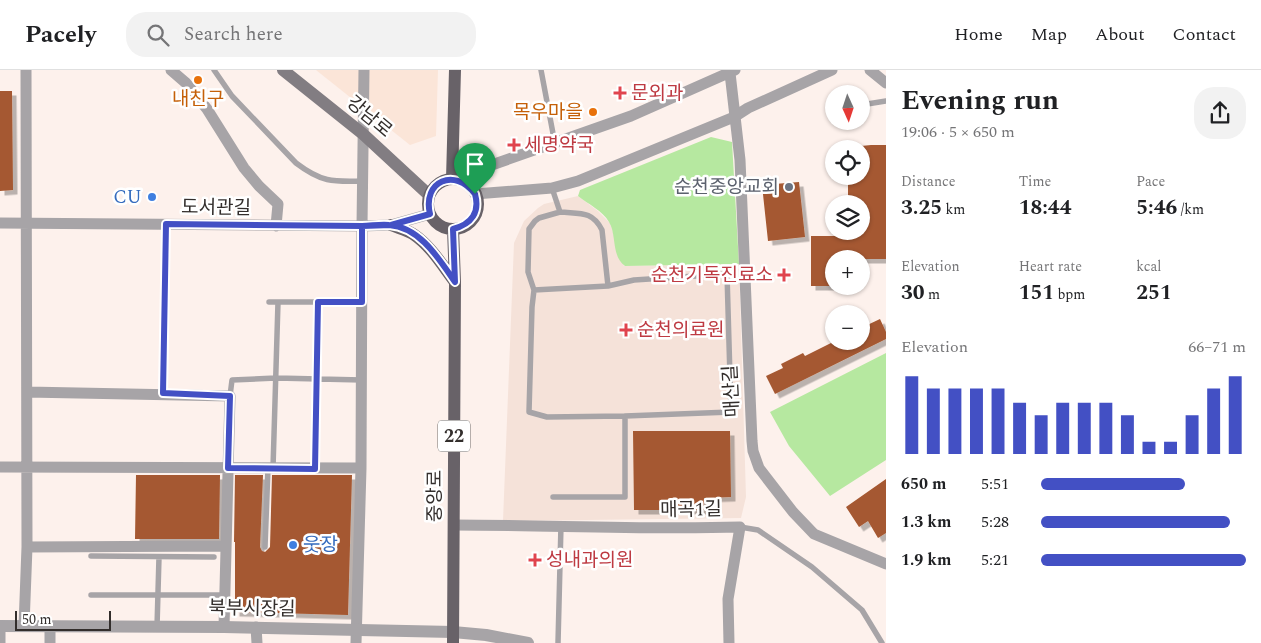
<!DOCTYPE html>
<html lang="en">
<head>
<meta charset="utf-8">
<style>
  :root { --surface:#fff; --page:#f2f2f2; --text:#202124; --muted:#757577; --line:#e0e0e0; --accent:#4350c4 }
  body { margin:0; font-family:Spectral,"Noto Sans KR",serif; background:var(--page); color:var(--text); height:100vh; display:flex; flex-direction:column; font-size:19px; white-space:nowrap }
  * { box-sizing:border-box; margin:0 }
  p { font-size:16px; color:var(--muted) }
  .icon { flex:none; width:28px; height:28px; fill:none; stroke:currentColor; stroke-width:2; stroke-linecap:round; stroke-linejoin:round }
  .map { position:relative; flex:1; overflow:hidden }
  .panel { display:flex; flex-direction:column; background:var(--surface); width:375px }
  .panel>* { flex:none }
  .needle { width:32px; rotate:177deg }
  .fabs { position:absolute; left:825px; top:15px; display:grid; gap:10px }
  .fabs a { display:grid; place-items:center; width:45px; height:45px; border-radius:50%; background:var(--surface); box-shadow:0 1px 4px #0004; font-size:25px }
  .scale { position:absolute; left:15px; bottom:12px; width:96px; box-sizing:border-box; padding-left:5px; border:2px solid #332e2c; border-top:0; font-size:14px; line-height:18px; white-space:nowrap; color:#332e2c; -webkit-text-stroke:4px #fff; paint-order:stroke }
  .pin { position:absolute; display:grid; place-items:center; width:42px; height:42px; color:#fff; margin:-51px -21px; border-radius:50% 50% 50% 0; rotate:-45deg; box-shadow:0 0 5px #0007 }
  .pin .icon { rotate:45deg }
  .round { display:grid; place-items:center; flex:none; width:52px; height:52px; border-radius:20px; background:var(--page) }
  .summary { display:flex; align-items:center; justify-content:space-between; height:85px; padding:0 15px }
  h1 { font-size:28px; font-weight:700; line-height:38px }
  .stats { display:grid; grid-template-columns:repeat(3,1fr); gap:8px; height:85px; padding:5px 15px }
  .stats div { display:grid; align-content:center }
  .stats b { font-size:21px; font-weight:700 }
  .stats small { font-size:14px; font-weight:400 }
  .stats p { font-size:14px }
  .chart { height:140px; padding:10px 15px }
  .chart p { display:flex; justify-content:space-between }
  .chart svg { width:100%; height:90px; margin-top:5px; stroke:var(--accent); stroke-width:6 }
  ul { padding:0 15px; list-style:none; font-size:16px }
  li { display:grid; grid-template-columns:80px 60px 1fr; align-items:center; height:38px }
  li i { height:12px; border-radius:6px; background:var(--accent) }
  header { display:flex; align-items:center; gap:30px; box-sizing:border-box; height:70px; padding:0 25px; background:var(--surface); border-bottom:1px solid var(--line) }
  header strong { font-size:24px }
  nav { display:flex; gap:28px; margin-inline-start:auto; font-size:18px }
  .search { width:350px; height:45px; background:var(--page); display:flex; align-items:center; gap:12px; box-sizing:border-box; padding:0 18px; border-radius:20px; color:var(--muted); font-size:19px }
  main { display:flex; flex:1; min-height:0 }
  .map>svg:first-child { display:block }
  .commercial { fill:#fbe5d8 }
  .built { fill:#f5e2d9 }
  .green { fill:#b6e8a0 }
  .building { fill:#a55830; filter:url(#shadow) }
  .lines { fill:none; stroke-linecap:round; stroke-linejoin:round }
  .service { stroke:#a7a4a7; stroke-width:5.5 }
  .minor { stroke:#a7a4a7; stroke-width:11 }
  .tertiary { stroke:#a7a4a7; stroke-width:12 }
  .secondary { stroke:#827d82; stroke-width:12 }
  .primary { stroke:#686268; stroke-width:12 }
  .route-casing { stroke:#fff; stroke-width:10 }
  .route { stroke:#4350c4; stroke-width:6 }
  .food-dot { fill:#e8710a; stroke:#fff; stroke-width:2 }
  .health-dot { fill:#e0444e; stroke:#fff; stroke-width:2 }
  .worship-dot { fill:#6b7280; stroke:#fff; stroke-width:2 }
  .shop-dot { fill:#3f7fe0; stroke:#fff; stroke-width:2 }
  .labels { text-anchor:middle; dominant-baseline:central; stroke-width:5; stroke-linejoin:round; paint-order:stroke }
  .shield { fill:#fff; stroke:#706d6b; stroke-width:1 }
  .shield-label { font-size:18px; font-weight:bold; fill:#332e2c }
  .health-label { font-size:19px; fill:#be3a42; stroke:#fff; text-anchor:start }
  .food-label { font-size:19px; fill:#c56008; stroke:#fff }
  .street-label { font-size:19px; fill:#332e2c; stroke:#fff }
  .worship-label { font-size:19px; fill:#5b616d; stroke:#fff; text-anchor:end }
  .shop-label { font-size:19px; fill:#366cbe; stroke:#fff; text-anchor:end }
</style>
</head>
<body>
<header>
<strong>Pacely</strong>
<div class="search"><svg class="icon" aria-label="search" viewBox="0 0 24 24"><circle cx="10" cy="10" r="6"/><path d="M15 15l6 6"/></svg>Search here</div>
<nav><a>Home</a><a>Map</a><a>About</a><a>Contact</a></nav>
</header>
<main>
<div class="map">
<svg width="886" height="573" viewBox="0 0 886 573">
  <defs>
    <filter id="shadow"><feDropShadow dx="4.5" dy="4.5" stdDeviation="0" flood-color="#0004"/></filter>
  </defs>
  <rect width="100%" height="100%" fill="#fdf1ec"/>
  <path class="commercial" d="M316,0H438L436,66L410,75Z"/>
  <path class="built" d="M578,126L598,141L610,153L624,196L739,194L746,427L741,448L503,451L514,173L524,151L538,138L544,134Z"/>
  <path class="green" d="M711,67L732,72L739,194L625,196C611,186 617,165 609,152C603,141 588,134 578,126L580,120Z
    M886,283V390L830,426L789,376L770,342Z"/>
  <path class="building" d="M0,21H12L13,120L0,121Z
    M871,75H886V189H834V216H811V166H848V161H861V134H848V106H861V76Z
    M799,112L805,167L768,171L762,115Z
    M880,249L886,262V269L775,324L766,306L783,298L781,294L803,283L805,286L835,271H861V258Z
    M633,361H730L731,427L704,428V440H634Z
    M136,405H220L219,469H135Z
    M235,405H263L260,477L262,481L265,482L270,477L272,405H352L348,545L235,542V472H234Z
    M886,409V463L878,468L868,451L859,457L846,437Z"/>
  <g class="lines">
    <path class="service" d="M214,0L232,26L296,93C321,112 332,112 362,111
      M541,0L555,74
      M861,35L886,31
      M552,118L560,142L539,148L535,151L529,159L528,202L534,220L608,216L602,160C592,140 579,144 560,142
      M608,216L634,210L727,204L731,342L625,346
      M534,220L532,237L529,342L547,347L625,346V427H553
      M269,232H362
      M163,323L166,154
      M230,326L232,310L276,308L362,310
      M273,398L278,232
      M315,399L318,232
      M740,457L758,460L812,497L862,540L882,573
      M265,477L268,398
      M91,486L214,487
      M91,525H225
      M157,557L159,487
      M558,573L561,455"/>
    <path class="minor" d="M171,0L186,13L207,39L244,98L259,116L278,134L276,156
      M870,0L886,13
      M730,3L740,90L752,371L753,381L759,398L793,442L814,464L886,494
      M461,110L486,97L631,46L735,0
      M475,124L552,118L578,111L734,47L748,38L832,0
      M0,153L362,156L391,155L430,144
      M27,322L230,326L224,557
      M0,397L361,398
      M454,455C549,455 645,460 740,457L728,529L729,573
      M27,477L226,476
      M24,556L27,477L26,0
      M50,556V573
      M256,557L257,573
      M0,573V556
      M356,573L361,398L362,156L364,0"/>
    <path class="tertiary" d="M0,556L224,557L453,562L486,565L528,573"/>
    <path class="secondary" d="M283,0L363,64L429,125"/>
    <path class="primary" d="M452,109L455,0
      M428 134a25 25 0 1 1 50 0a25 25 0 1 1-50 0Z
      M391,155C398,158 407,160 413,164C431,176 442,195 455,212
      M453,573L455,212L453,159"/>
  </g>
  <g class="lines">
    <g class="route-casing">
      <path id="route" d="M475,124C455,97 422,111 430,144L391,155L362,156L166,154L163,323L230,326L228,398L315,399L318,232H362V156C371,156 380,154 389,155C420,157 439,189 455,212L453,159C472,154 480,142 475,124"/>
    </g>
    <use href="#route" class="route"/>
  </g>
  <g class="food-dot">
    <circle cx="198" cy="10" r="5"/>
    <circle cx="593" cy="42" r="5"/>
  </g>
  <g class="health-dot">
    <path d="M617.5 15.5h5v5h5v5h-5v5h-5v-5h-5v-5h5z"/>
    <path d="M511.5 67.5h5v5h5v5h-5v5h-5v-5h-5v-5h5z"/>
    <path d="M781.5 197.5h5v5h5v5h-5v5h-5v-5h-5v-5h5z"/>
    <path d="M623.5 252.5h5v5h5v5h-5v5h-5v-5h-5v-5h5z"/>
    <path d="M532.5 482.5h5v5h5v5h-5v5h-5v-5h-5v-5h5z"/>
  </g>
  <circle class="worship-dot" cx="789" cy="117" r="5"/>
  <g class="shop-dot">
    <circle cx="152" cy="127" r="5"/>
    <circle cx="293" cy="475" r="5"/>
  </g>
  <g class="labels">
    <rect class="shield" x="438" y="350.5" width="32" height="31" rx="4"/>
    <g class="shield-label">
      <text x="454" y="366">22</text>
    </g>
    <g class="health-label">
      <text x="631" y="23">문외과</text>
      <text x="524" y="75">세명약국</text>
      <text x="773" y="205" text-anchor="end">순천기독진료소</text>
      <text x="637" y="260">순천의료원</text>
      <text x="546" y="490">성내과의원</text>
    </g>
    <g class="food-label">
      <text x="198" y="29">내친구</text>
      <text x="583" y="42" text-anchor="end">목우마을</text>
    </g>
    <g class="street-label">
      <text transform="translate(369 47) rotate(40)">강남로</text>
      <text transform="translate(216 138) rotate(1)">도서관길</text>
      <text transform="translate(732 321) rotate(-93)">매산길</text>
      <text transform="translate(435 426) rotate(-90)">중앙로</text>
      <text transform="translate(691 440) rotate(-1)">매곡1길</text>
      <text transform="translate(252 539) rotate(1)">북부시장길</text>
    </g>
    <g class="worship-label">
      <text x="779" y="117">순천중앙교회</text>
    </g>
    <g class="shop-label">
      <text x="142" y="127">CU</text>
      <text x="303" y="475" text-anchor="start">웃장</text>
    </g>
  </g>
</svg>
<div class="fabs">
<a><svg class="needle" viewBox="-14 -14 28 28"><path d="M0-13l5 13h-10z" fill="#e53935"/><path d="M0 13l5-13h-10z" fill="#757577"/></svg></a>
<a><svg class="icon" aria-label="locate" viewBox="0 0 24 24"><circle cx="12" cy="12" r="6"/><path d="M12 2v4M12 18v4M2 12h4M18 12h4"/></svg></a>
<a><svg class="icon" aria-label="layers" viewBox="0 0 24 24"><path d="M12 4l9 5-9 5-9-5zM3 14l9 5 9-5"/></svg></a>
<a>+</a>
<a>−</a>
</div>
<div class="scale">50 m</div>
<div class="pin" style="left:475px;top:124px;background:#1e9e55"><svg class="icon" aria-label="arrive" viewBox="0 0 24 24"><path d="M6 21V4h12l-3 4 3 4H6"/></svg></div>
</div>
<section class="panel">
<div class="summary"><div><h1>Evening run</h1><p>19:06 · 5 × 650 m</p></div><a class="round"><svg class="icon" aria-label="share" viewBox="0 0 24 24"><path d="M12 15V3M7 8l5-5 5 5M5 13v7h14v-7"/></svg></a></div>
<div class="stats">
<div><p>Distance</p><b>3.25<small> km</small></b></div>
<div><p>Time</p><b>18:44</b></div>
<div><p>Pace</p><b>5:46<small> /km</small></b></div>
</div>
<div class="stats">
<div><p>Elevation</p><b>30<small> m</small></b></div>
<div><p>Heart rate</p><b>151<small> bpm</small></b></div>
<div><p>kcal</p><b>251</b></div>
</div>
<div class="chart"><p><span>Elevation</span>66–71 m</p>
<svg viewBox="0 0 160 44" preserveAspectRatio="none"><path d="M5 44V6M15 44V12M25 44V12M35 44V12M45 44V12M55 44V19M65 44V25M75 44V19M85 44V19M95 44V19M105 44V25M115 44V38M125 44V38M135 44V25M145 44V12M155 44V6"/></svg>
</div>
<ul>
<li><b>650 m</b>5:51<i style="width:70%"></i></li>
<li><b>1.3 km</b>5:28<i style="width:92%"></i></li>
<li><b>1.9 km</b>5:21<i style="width:100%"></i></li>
</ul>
</section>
</main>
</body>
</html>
